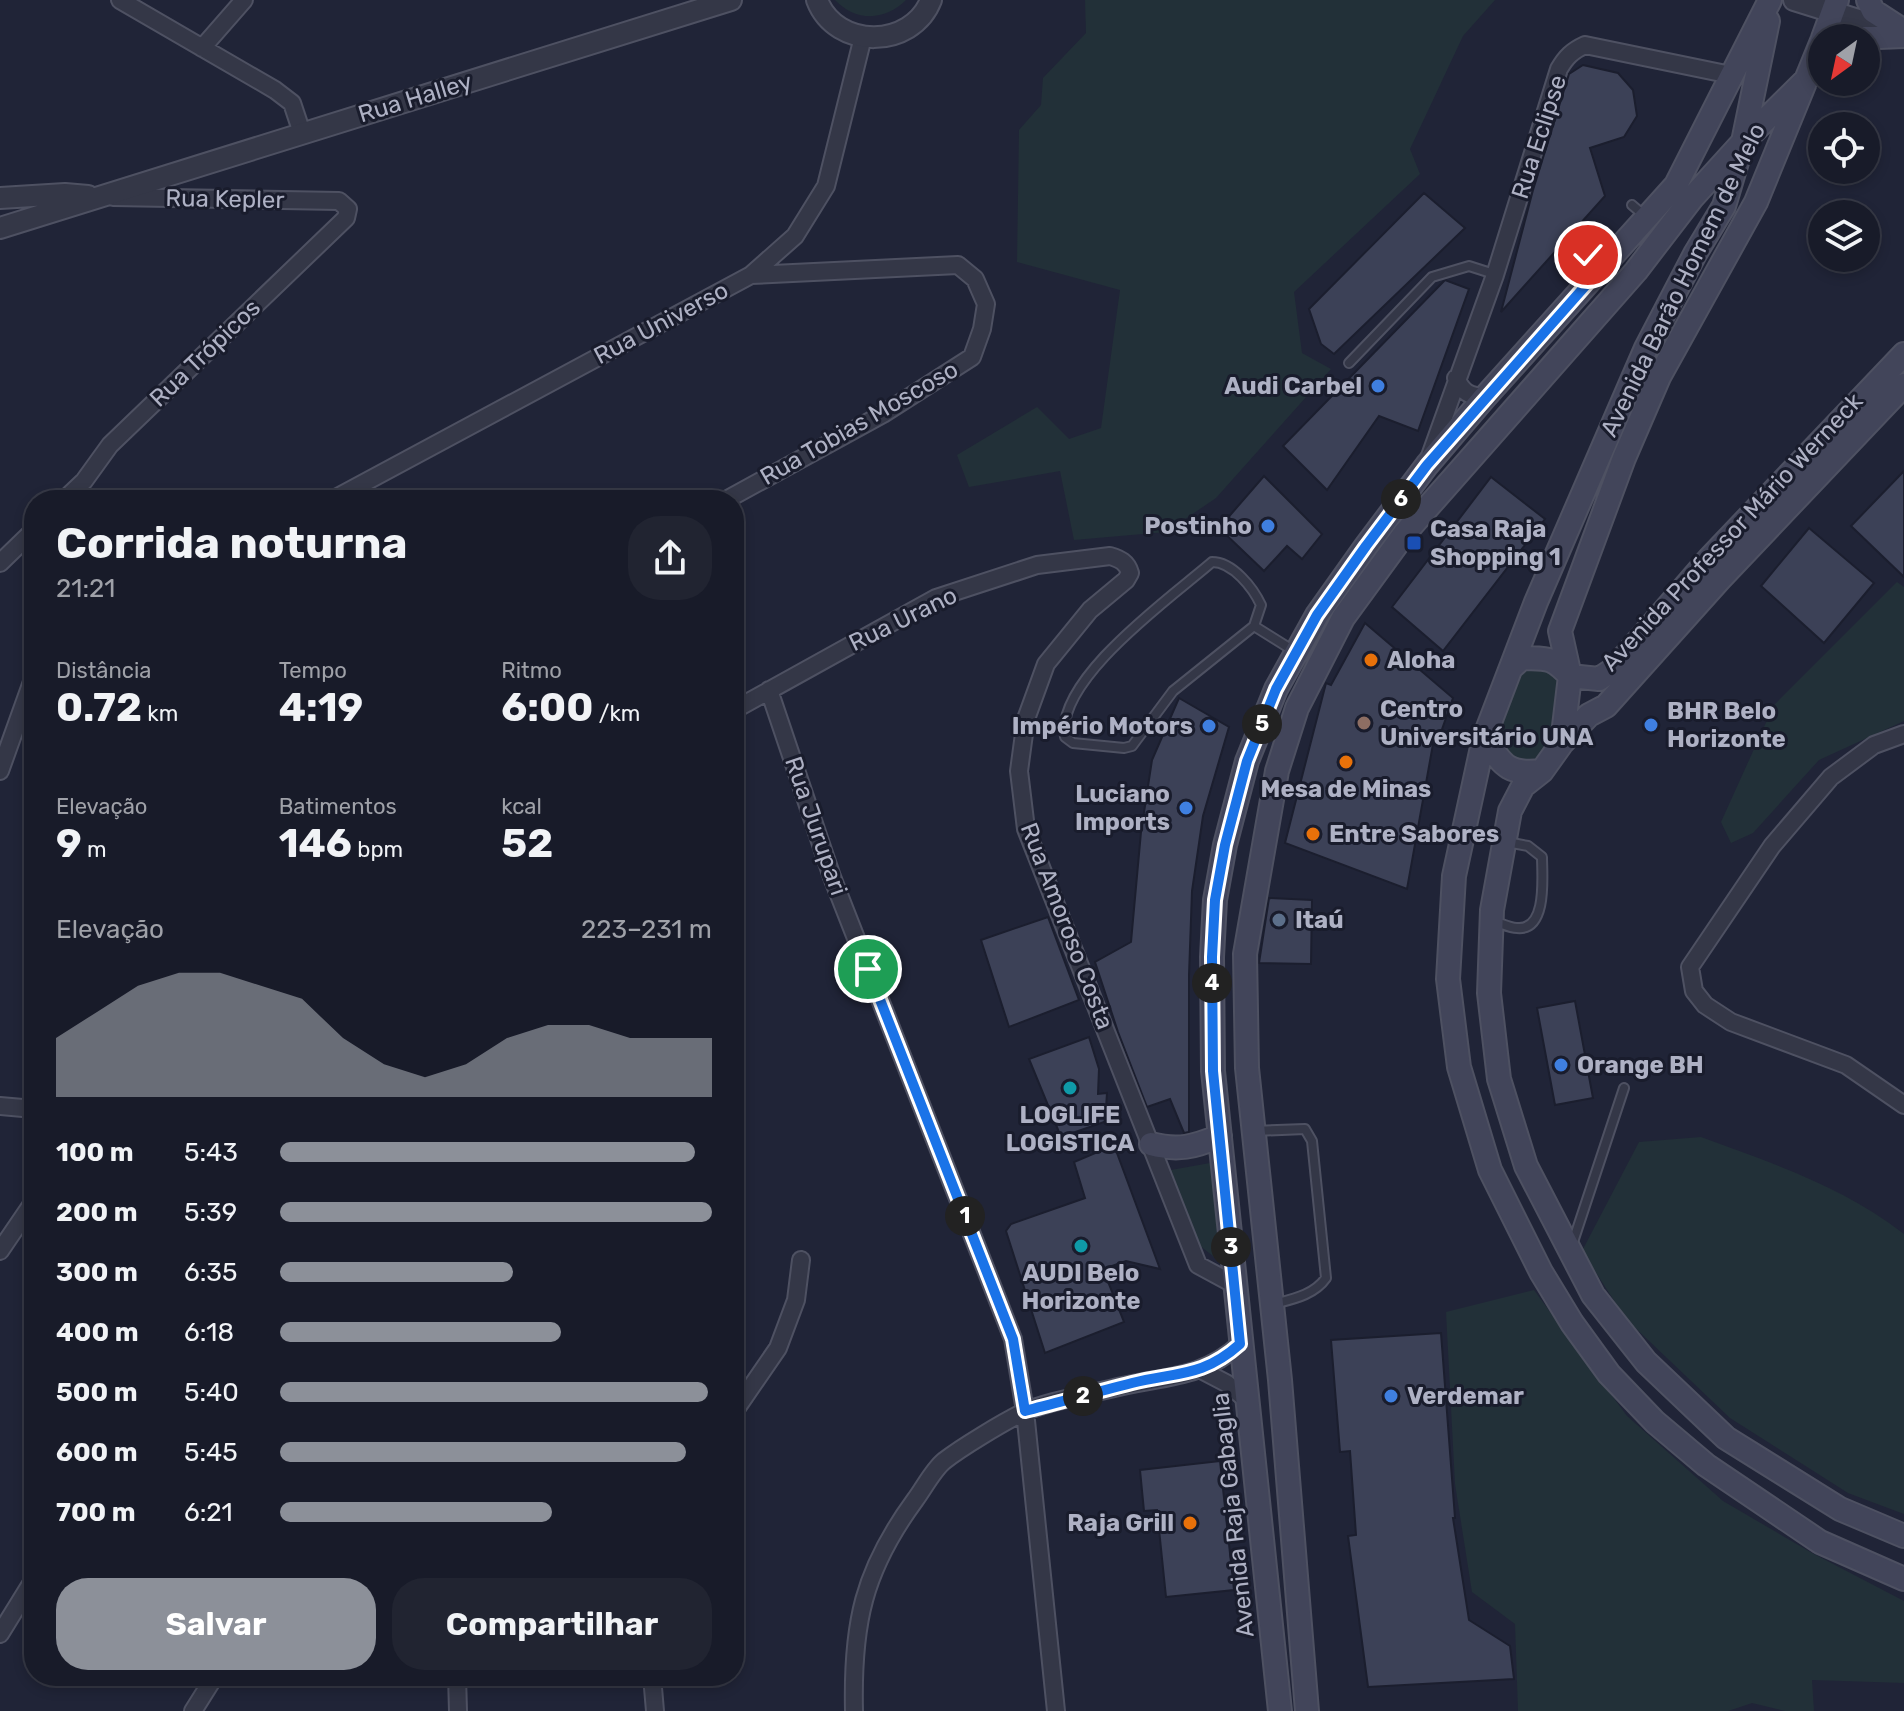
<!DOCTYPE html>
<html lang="pt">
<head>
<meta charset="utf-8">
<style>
  :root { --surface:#181b29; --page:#212431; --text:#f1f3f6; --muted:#9fa1a8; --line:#363946; --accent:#8c9099 }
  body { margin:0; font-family:Rubik,sans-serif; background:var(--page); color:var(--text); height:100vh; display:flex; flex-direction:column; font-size:30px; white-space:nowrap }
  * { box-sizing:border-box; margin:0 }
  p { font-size:26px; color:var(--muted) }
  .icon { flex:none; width:44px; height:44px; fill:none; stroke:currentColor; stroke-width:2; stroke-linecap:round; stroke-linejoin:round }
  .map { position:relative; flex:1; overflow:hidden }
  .details { position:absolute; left:24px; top:490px; width:720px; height:1196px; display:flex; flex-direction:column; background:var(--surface); border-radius:32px; box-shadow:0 4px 12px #0003,0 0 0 2px var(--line) }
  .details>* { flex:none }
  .needle { width:52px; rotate:213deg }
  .tools { position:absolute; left:1808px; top:24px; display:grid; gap:16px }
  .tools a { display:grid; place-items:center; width:72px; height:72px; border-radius:50%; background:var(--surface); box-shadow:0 4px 12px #0003,0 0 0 2px var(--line); font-size:40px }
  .pin { position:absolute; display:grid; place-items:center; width:68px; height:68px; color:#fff; margin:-34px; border:4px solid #fff; border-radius:50%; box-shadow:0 2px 8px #0007 }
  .km { position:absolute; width:40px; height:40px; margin:-20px; border-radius:50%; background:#222; color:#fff; font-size:22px; line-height:40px; text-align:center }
  .round { display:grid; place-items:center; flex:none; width:84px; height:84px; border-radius:32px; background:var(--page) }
  .summary { display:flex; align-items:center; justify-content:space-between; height:136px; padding:0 32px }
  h1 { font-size:44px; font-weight:700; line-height:60px }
  .stats { display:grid; grid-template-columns:repeat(3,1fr); gap:12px; height:136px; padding:8px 32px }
  .stats div { display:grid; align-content:center }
  .stats b { font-size:40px; font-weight:700 }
  .stats small { font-size:22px; font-weight:400 }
  .stats p { font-size:22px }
  .chart { height:224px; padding:16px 32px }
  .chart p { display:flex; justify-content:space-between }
  .chart svg { width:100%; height:144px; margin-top:8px; fill:var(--accent); opacity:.7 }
  .primary-button { display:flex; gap:16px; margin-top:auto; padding:16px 32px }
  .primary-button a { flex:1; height:92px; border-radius:32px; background:var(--accent); color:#fff; font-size:32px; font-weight:700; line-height:92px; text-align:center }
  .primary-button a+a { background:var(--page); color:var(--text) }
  ul { padding:0 32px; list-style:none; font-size:26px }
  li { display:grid; grid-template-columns:128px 96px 1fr; align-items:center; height:60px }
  li i { height:20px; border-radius:10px; background:var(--accent) }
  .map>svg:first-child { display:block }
  .green { fill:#223038 }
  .building { fill:#3c4157; stroke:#1b1e2e; stroke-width:2 }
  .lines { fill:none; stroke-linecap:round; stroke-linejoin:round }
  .service-casing { stroke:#4e5162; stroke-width:12 }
  .minor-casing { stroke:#4e5162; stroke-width:20 }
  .tertiary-casing { stroke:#4e5162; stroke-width:24 }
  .secondary-casing { stroke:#4e5162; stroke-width:26 }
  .service { stroke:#343747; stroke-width:8 }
  .minor { stroke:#343747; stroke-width:16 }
  .tertiary { stroke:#343747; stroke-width:20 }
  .secondary { stroke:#42455a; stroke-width:22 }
  .route-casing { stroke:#fff; stroke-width:16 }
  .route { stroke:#1a73e8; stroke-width:10 }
  .shop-dot { fill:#3f7fe0; stroke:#191c2c; stroke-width:3 }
  .transit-dot { fill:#1a4fb4; stroke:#191c2c; stroke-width:3 }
  .food-dot { fill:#e8710a; stroke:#191c2c; stroke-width:3 }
  .education-dot { fill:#8d6e63; stroke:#191c2c; stroke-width:3 }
  .service-dot { fill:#5c6f8a; stroke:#191c2c; stroke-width:3 }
  .culture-dot { fill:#0f9aa8; stroke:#191c2c; stroke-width:3 }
  .labels { text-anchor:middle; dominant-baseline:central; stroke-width:6; stroke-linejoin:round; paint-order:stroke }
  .street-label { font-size:24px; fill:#aeb1c4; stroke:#191c2c }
  .poi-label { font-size:24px; font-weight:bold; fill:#aeb1c4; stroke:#191c2c; text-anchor:start }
</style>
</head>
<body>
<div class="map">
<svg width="1904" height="1711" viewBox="0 0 1904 1711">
  <rect width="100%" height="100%" fill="#202437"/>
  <path class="green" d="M835,0H906C885,21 856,22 835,0Z
    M1085,0H1495L1463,36L1410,149L1420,174L1294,292L1302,353L1331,369L1216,498L1166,532L1074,540L1060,471L969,487L957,455L1037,407L1069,439L1101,428L1120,290L1017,262L1019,130L1041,105L1043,78L1086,33Z
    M1897,582L1904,587V721L1819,760L1753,833L1731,843L1721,822L1774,705Z
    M1539,665L1557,674C1562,693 1554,747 1538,760C1531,765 1521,763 1513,763L1500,750L1496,732L1521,674L1529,666Z
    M1701,1137C1772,1163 1844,1187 1904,1234V1514L1848,1493L1730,1418L1626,1319L1582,1251L1639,1142Z
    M1210,1163L1223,1264L1199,1245L1171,1170Z
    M1534,1290L1627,1416L1723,1501L1812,1553L1904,1601V1683L1812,1680L1814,1711H1785L1752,1703L1728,1711H1518L1515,1624L1472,1592L1455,1484L1446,1312Z"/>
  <path class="building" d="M1583,65L1618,73L1633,90L1637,116L1624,137L1590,148L1605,196L1501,312L1533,190L1569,74Z
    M1424,193L1465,228L1334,354L1321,344L1309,309Z
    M1445,280L1469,289L1418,431L1379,416L1327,490L1283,446Z
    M1904,471V577L1851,526Z
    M1264,476L1322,534L1302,559L1287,546L1264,571L1219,528Z
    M1491,477L1545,519L1443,651L1392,607Z
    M1809,528L1874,583L1824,643L1761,586Z
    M1365,623L1453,698L1440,735L1435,733L1407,889L1285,843L1326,683L1331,685Z
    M1179,698L1229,727L1203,816L1192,891L1189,975V1132L1184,1133L1170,1099L1147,1107L1118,1032L1095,962L1131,942L1141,832L1152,760Z
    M1269,898L1312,900L1311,964L1259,963Z
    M1048,917L1079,1000L1009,1027L981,940Z
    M1575,1001L1593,1098L1555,1105L1537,1008Z
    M1089,1037L1099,1069L1098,1094L1107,1093L1106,1108L1110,1120L1061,1137L1029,1059Z
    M1114,1145L1160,1269L1126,1261L1103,1269L1124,1322L1045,1353L1006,1231L1011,1224L1085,1198L1074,1162Z
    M1441,1333L1455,1518H1453L1469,1620L1510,1646L1514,1679L1368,1687L1348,1536L1356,1535L1350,1451L1340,1452L1331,1340Z
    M1220,1461L1234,1590L1166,1597L1157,1510L1144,1511L1140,1470Z"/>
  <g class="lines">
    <g class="service-casing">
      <path id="service" d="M1632,205L1646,217
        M1349,363L1432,277L1469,266L1494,274
        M1212,562C1233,562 1253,588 1261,605L1254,626L1173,691L1132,746L1124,748L1073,743L1065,737C1055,679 1173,596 1212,562Z
        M1254,626L1294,651
        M1493,921C1501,923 1509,928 1517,928C1548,931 1542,875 1542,857L1528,846L1507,842
        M1254,1131L1305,1129L1312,1141L1326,1278C1314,1295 1293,1299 1274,1304
        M1572,1245L1624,1088"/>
    </g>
    <g class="minor-casing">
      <path id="minor" d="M120,0L275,90L292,103L302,133
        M202,48L244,0
        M1456,378C1463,393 1469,396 1485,397
        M1430,456L1495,275L1559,69C1566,57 1572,51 1585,45L1731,75
        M64,500L84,481L110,445L346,218L348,209L339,201L113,197
        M332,500L751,275L795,236L826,186L863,37
        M726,500L883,414L972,357L982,329L986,304L975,279L958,265L751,275
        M0,563L34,530
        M769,690L832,877L1013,1339L1025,1411L1056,1711
        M734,710L936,598L1037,565L1110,556C1120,559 1127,562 1130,573L1126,580L1090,610L1046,664L1026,719L1019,771L1026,829L1198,1265L1235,1285
        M1904,734L1874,745L1831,777L1772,846L1690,967L1694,991L1705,1005L1731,1022L1846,1065L1904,1105
        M0,771L34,676
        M0,1106L34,1109
        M0,1251L34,1201
        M1201,1370L1226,1383L1247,1400
        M734,1412L778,1348L796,1300L801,1260
        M0,1634L34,1579
        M457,1676L458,1711
        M652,1676L655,1711
        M193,1711L215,1676
        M854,1711C852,1624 863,1571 915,1500C924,1488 933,1470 944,1461C962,1447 1002,1423 1022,1413C1044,1402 1085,1395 1110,1389C1160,1376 1201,1380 1240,1344"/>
    </g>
    <g class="tertiary-casing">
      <path id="tertiary" d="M817,0C836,50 912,49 931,0
        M1794,0L1900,33
        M0,198L65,194L88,196
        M0,228L731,0"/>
    </g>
    <g class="secondary-casing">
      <path id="secondary" d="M1868,0L1873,11L1904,31
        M1768,21L1743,142L1724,206L1695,254L1646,348L1536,602L1484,738L1454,876L1448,979L1459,1067L1490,1170L1541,1272L1572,1323L1609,1374L1655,1422L1706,1465L1820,1542L1904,1579
        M1823,38L1837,0
        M1855,38L1904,36
        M1822,41L1756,202L1659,377L1624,458L1560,631L1570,676L1562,743L1542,771L1523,786L1510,811L1492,910L1489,993L1499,1079L1526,1166L1593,1295L1646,1362L1726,1438L1840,1509L1904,1536
        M1511,668L1522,658C1548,659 1551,656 1570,676
        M1570,676L1599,679L1614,669L1709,559L1904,354
        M1484,738C1503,765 1507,775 1542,771
        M1562,743L1589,715L1606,706L1720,579L1904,385
        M1151,1144C1178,1151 1194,1147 1220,1136
        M1280,1711L1213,1071L1212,957L1215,900L1225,845L1247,761L1276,689L1317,615L1366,546L1427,465L1485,397L1676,185L1770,0
        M1307,1711L1280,1380L1247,1068L1245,954L1277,771L1297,708L1343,618L1405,533L1636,271L1692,198L1743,142L1822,64"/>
    </g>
    <use href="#service" class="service"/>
    <use href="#minor" class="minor"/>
    <use href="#tertiary" class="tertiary"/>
    <use href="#secondary" class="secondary"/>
  </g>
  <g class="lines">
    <g class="route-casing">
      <path id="route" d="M868,969L1013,1339L1025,1411C1060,1402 1096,1392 1132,1383C1177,1372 1203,1377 1240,1344L1213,1071L1212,957L1215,900L1225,845L1247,761L1276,689L1317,615L1366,546L1427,465L1602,267L1588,255"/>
    </g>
    <use href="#route" class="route"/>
  </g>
  <g class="shop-dot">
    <circle cx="1378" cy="386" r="8"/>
    <circle cx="1268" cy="526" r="8"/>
    <circle cx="1651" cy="725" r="8"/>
    <circle cx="1209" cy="726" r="8"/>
    <circle cx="1186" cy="808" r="8"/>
    <circle cx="1561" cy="1065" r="8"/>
    <circle cx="1391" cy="1396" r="8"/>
  </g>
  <rect class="transit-dot" x="1406" y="535" width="16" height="16" rx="4"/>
  <g class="food-dot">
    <circle cx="1371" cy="660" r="8"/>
    <circle cx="1346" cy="762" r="8"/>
    <circle cx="1313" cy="834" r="8"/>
    <circle cx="1190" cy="1523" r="8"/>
  </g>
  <circle class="education-dot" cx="1364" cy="723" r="8"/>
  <circle class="service-dot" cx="1279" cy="920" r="8"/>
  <g class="culture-dot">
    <circle cx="1070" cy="1088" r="8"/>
    <circle cx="1081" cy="1246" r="8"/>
  </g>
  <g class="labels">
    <g class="street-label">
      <text transform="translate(415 98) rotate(-17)">Rua Halley</text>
      <text transform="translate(1539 137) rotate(-72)">Rua Eclipse</text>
      <text transform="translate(225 199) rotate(1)">Rua Kepler</text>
      <text transform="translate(1683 280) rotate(-64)">Avenida Barão Homem de Melo</text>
      <text transform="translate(661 323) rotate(-28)">Rua Universo</text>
      <text transform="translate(205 353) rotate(-44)">Rua Trópicos</text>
      <text transform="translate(859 423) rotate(-30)">Rua Tobias Moscoso</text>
      <text transform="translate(1732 532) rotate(-47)">Avenida Professor Mário Werneck</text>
      <text transform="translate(903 619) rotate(-26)">Rua Urano</text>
      <text transform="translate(816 826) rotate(71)">Rua Jurupari</text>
      <text transform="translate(1067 926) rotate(69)">Rua Amoroso Costa</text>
      <text transform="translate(1233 1515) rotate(-96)">Avenida Raja Gabaglia</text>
    </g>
    <g class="poi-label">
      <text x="1362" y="386" text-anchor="end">Audi Carbel</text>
      <text x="1252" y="526" text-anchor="end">Postinho</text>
      <text x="1430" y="529">Casa Raja<tspan x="1430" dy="28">Shopping 1</tspan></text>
      <text x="1387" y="660">Aloha</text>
      <text x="1380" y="709">Centro<tspan x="1380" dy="28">Universitário UNA</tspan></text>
      <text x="1667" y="711">BHR Belo<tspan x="1667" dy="28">Horizonte</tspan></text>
      <text x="1193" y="726" text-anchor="end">Império Motors</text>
      <text x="1346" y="789" text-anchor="middle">Mesa de Minas</text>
      <text x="1170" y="794" text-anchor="end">Luciano<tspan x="1170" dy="28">Imports</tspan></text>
      <text x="1329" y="834">Entre Sabores</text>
      <text x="1295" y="920">Itaú</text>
      <text x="1577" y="1065">Orange BH</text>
      <text x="1070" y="1115" text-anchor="middle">LOGLIFE<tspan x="1070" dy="28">LOGISTICA</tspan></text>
      <text x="1081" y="1273" text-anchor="middle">AUDI Belo<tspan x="1081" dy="28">Horizonte</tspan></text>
      <text x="1407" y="1396">Verdemar</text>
      <text x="1174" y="1523" text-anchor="end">Raja Grill</text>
    </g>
  </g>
</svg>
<div class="tools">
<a><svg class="needle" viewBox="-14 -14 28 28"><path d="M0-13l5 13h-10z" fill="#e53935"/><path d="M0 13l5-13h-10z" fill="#9fa1a8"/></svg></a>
<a><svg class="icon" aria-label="locate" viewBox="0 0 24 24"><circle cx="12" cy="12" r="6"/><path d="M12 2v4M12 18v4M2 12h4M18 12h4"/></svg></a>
<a><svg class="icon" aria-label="layers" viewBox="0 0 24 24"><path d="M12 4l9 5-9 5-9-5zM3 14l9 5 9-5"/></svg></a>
</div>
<div class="pin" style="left:868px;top:969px;background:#1e9e55"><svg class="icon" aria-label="arrive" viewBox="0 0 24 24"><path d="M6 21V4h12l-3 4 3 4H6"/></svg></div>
<div class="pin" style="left:1588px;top:255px;background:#d93025"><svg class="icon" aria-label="check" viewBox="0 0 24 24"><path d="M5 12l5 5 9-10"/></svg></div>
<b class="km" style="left:965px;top:1216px">1</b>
<b class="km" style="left:1083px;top:1396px">2</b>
<b class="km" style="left:1231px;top:1247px">3</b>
<b class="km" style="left:1212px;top:983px">4</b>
<b class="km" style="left:1262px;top:724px">5</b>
<b class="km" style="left:1401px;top:499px">6</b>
<section class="details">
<div class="summary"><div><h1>Corrida noturna</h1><p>21:21</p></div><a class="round"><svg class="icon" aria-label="share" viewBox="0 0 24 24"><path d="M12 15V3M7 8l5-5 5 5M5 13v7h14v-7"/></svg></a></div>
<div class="stats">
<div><p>Distância</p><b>0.72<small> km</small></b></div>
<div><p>Tempo</p><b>4:19</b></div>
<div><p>Ritmo</p><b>6:00<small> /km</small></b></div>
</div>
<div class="stats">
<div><p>Elevação</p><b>9<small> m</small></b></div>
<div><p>Batimentos</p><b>146<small> bpm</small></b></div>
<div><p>kcal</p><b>52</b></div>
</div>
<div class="chart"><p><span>Elevação</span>223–231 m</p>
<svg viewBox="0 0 160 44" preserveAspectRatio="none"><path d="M0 44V26L10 18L20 10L30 6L40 6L50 10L60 14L70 26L80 34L90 38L100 34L110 26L120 22L130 22L140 26L150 26L160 26V44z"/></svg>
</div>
<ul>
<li><b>100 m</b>5:43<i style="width:96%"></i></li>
<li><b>200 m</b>5:39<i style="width:100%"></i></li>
<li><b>300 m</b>6:35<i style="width:54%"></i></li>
<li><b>400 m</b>6:18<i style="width:65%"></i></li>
<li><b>500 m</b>5:40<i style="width:99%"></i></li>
<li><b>600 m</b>5:45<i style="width:94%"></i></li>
<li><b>700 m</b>6:21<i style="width:63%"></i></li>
</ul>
<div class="primary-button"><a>Salvar</a><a>Compartilhar</a></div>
</section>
</div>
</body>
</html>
